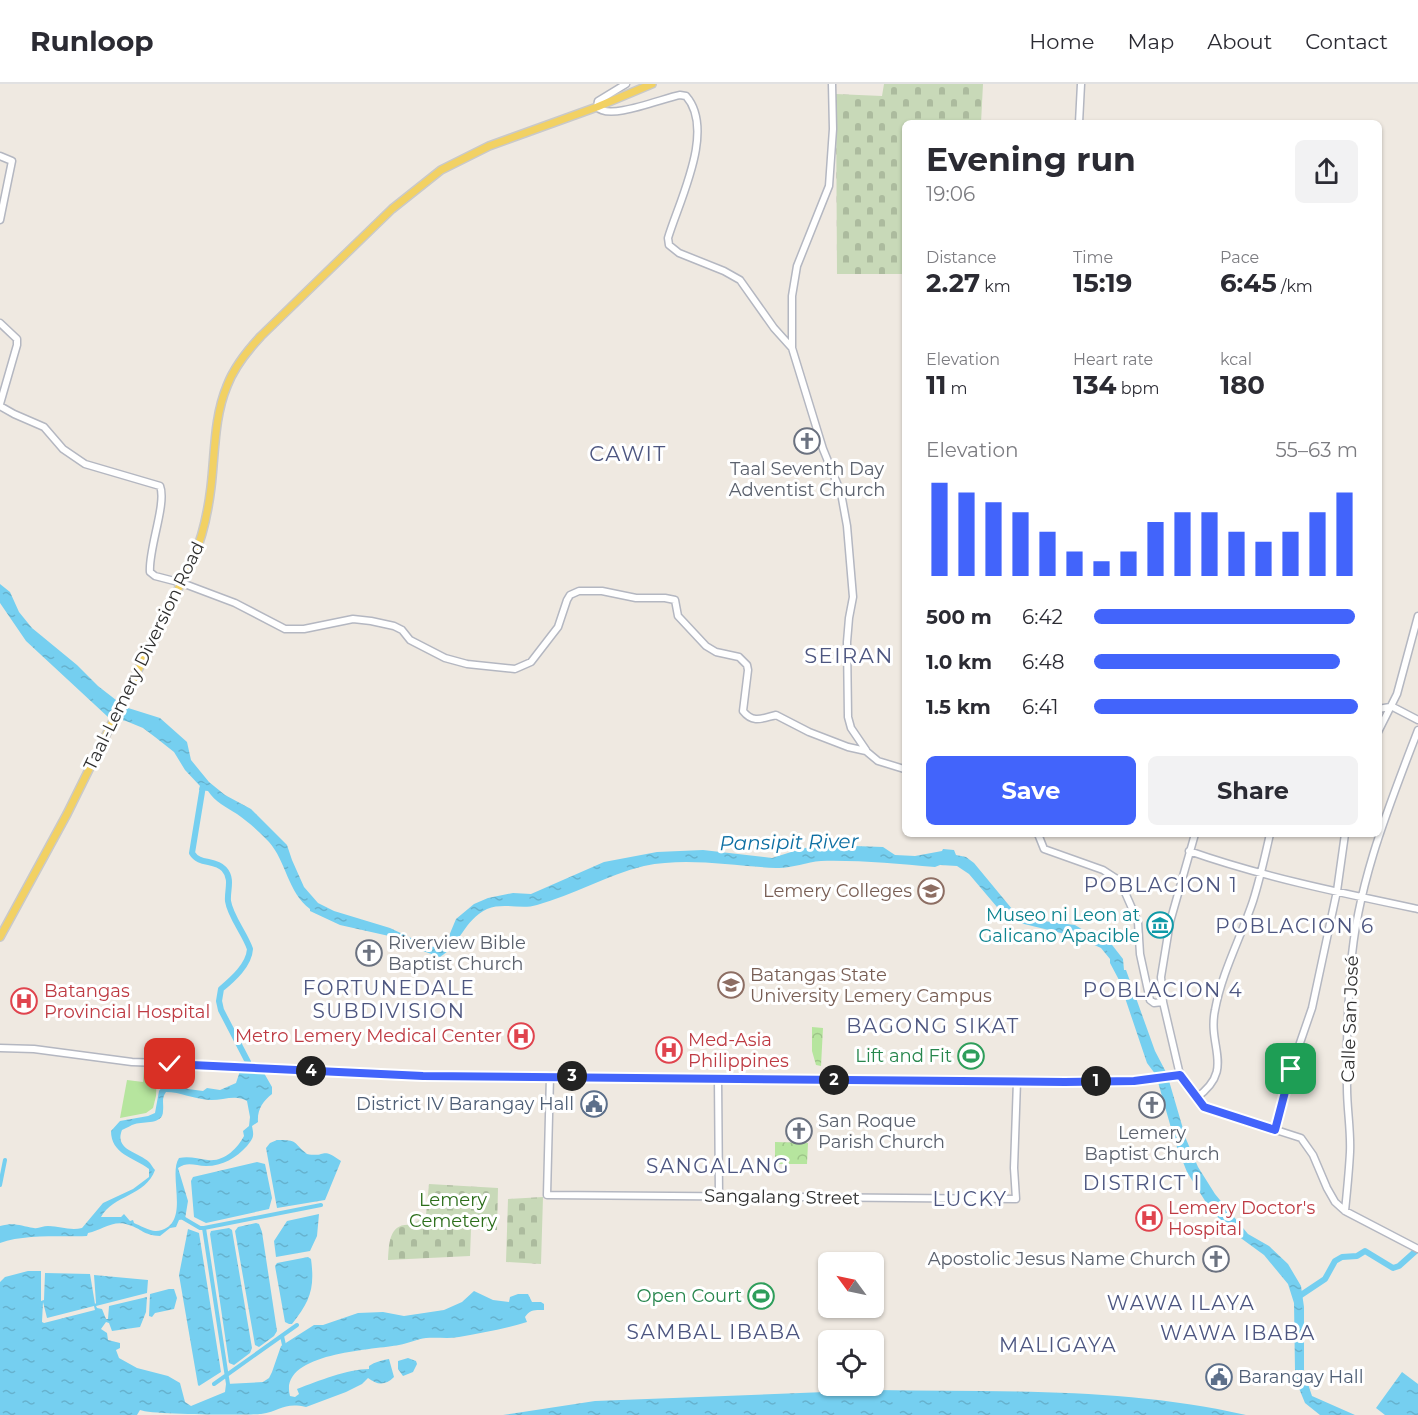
<!DOCTYPE html>
<html lang="en">
<head>
<meta charset="utf-8">
<style>
  :root { --surface:#fff; --page:#f2f2f3; --text:#2b2b33; --muted:#7c7c81; --line:#e1e1e2; --accent:#4264fb }
  body { margin:0; font-family:Montserrat,sans-serif; background:var(--page); color:var(--text); height:100vh; display:flex; flex-direction:column; font-size:22px; white-space:nowrap }
  * { box-sizing:border-box; margin:0 }
  p { font-size:20px; color:var(--muted) }
  .icon { flex:none; width:33px; height:33px; fill:none; stroke:currentColor; stroke-width:2; stroke-linecap:round; stroke-linejoin:round }
  .map { position:relative; flex:1; overflow:hidden }
  .side { position:absolute; left:902px; top:36px; width:480px; height:717px; display:flex; flex-direction:column; background:var(--surface); border-radius:9px; box-shadow:0 2px 4px #0004 }
  .side>* { flex:none }
  .needle { width:39px; rotate:303deg }
  .buttons { position:absolute; left:818px; top:1168px; display:grid; gap:12px }
  .buttons a { display:grid; place-items:center; width:66px; height:66px; border-radius:9px; background:var(--surface); box-shadow:0 2px 4px #0004; font-size:30px }
  .pin { position:absolute; display:grid; place-items:center; width:51px; height:51px; color:#fff; margin:-26px; border-radius:12px; box-shadow:0 3px 9px #0006 }
  .km { position:absolute; width:30px; height:30px; margin:-15px; border-radius:50%; background:#222; color:#fff; font-size:16px; line-height:30px; text-align:center }
  .round { display:grid; place-items:center; flex:none; width:63px; height:63px; border-radius:9px; background:var(--page) }
  .head { display:flex; align-items:center; justify-content:space-between; height:102px; padding:0 24px }
  h1 { font-size:33px; font-weight:700; line-height:45px }
  .stats { display:grid; grid-template-columns:repeat(3,1fr); gap:9px; height:102px; padding:6px 24px }
  .stats div { display:grid; align-content:center }
  .stats b { font-size:26px; font-weight:700 }
  .stats small { font-size:16px; font-weight:400 }
  .stats p { font-size:16px }
  .chart { height:168px; padding:12px 24px }
  .chart p { display:flex; justify-content:space-between }
  .chart svg { width:100%; height:108px; margin-top:6px; stroke:var(--accent); stroke-width:6 }
  .primary-button { display:flex; gap:12px; margin-top:auto; padding:12px 24px }
  .primary-button a { flex:1; height:69px; border-radius:9px; background:var(--accent); color:#fff; font-size:24px; font-weight:700; line-height:69px; text-align:center }
  .primary-button a+a { background:var(--page); color:var(--text) }
  ul { padding:0 24px; list-style:none; font-size:20px }
  li { display:grid; grid-template-columns:96px 72px 1fr; align-items:center; height:45px }
  li i { height:15px; border-radius:8px; background:var(--accent) }
  header { display:flex; align-items:center; gap:36px; box-sizing:border-box; height:84px; padding:0 30px; background:var(--surface); border-bottom:2px solid var(--line) }
  header strong { font-size:28px }
  nav { display:flex; gap:33px; margin-inline-start:auto; font-size:21px }
  .map>svg:first-child { display:block }
  .grass { fill:#b6e59e }
  .forest { fill:url(#forest-crowns) }
  .cemetery { fill:url(#cemetery-stones) }
  .water { fill:url(#water-ripples); fill-rule:evenodd }
  .lines { fill:none; stroke-linecap:round; stroke-linejoin:round }
  .canal { stroke:#75cff0; stroke-width:4 }
  .river { stroke:#75cff0; stroke-width:6 }
  .secondary-casing { stroke:#b4b7c1; stroke-width:9 }
  .primary-casing { stroke:#c9c9c9; stroke-width:10 }
  .secondary { stroke:#fff; stroke-width:6 }
  .primary { stroke:#f2d163; stroke-width:7 }
  .route-casing { stroke:#fff; stroke-width:12 }
  .route { stroke:#4264fb; stroke-width:8 }
  .labels { text-anchor:middle; dominant-baseline:central; stroke-width:6; stroke-linejoin:round; paint-order:stroke }
  .worship-label { font-size:18px; fill:#5b616d; stroke:#fff }
  .street-label { font-size:18px; fill:#2e2e2e; stroke:#fff }
  .education-label { font-size:18px; fill:#785e54; stroke:#fff; text-anchor:end }
  .culture-label { font-size:18px; fill:#0d838f; stroke:#fff; text-anchor:end }
  .health-label { font-size:18px; fill:#be3a42; stroke:#fff; text-anchor:start }
  .leisure-label { font-size:18px; fill:#27864d; stroke:#fff; text-anchor:end }
  .service-label { font-size:18px; fill:#4e5e75; stroke:#fff; text-anchor:end }
  .park-label { font-size:18px; fill:#2c6e1b; stroke:#fff }
  .water-label { font-size:20px; font-style:italic; fill:#0d6fa3; stroke:#fff }
  .neighbourhood-label { font-size:20px; letter-spacing:1.5px; fill:#4d5680; stroke:#fff }
  .quarter-label { font-size:21px; letter-spacing:1.5px; fill:#4d5680; stroke:#fff }
</style>
</head>
<body>
<header>
<strong>Runloop</strong>
<nav><a>Home</a><a>Map</a><a>About</a><a>Contact</a></nav>
</header>
<div class="map">
<svg width="1418" height="1331" viewBox="0 0 1418 1331">
  <defs>
    <pattern id="forest-crowns" width="20" height="18" patternUnits="userSpaceOnUse" patternTransform="scale(1.5)"><rect width="20" height="18" fill="#b6e59e"/><path d="M2 6a3 3 0 1 1 6 0M12 15a3 3 0 1 1 6 0" fill="none" stroke="#9dc588"/></pattern>
    <pattern id="cemetery-stones" width="16" height="16" patternUnits="userSpaceOnUse" patternTransform="scale(1.5)"><rect width="16" height="16" fill="#c8d9b8"/><path d="M2 7V4a2 2 0 0 1 4 0v3zM10 15v-3a2 2 0 0 1 4 0v3z" fill="#acbb9e"/></pattern>
    <pattern id="water-ripples" width="26" height="14" patternUnits="userSpaceOnUse" patternTransform="scale(1.5)"><rect width="26" height="14" fill="#75cff0"/><path d="M2 4q2-2 4 0t4 0M15 11q2-2 4 0t4 0" fill="none" stroke="#66b2ce"/></pattern>
  </defs>
  <rect width="100%" height="100%" fill="#efe9e1"/>
  <path class="grass" d="M144,986H157L156,1012L153,1024L146,1029L120,1034L127,996L143,998Z"/>
  <path class="forest" d="M812,943L823,944L821,982L816,981L812,967Z
    M775,1058L808,1059L807,1080H775Z"/>
  <path class="cemetery" d="M884,0H983L981,39H904V190H837L836,10L882,12Z
    M429,1100L498,1104L497,1146L471,1145L470,1172L388,1176C389,1159 389,1138 412,1141L426,1131Z
    M543,1113L541,1180L506,1178L508,1115Z"/>
  <path class="water" d="M0,500L10,508L19,528L32,544L77,581L98,602L125,623L160,634L187,658L191,676L209,698L225,711L251,725L287,761L292,776L304,803L318,819L334,827L390,844L428,862L434,863L446,859L456,835L474,820L488,814L513,809L531,810L604,778L657,768L703,766L772,774L804,764L854,762L883,763L895,771L915,772L942,767L943,765L954,766L956,771L966,773L974,779L1017,831L1036,836L1075,841L1098,855L1109,857L1123,875L1124,886H1126L1155,967L1167,990L1186,1055L1198,1083L1215,1110L1248,1150L1269,1162L1288,1180L1301,1202L1304,1223V1288L1312,1312L1355,1331H1320L1305,1319L1298,1302L1295,1287L1294,1219L1288,1200L1264,1171L1227,1144L1207,1120L1187,1088L1175,1058L1156,991L1147,979L1119,896L1110,879V875L1101,864L1077,853L1008,836L969,790L957,782L940,781L935,783C897,780 859,776 821,777C806,778 790,785 776,784C732,782 687,773 644,782C607,791 573,811 537,821C521,826 504,818 487,825C464,836 460,861 440,873L420,866L389,852L340,841L310,827V825C288,809 286,777 269,758C259,747 248,738 237,730C226,723 215,718 208,707L199,706L200,702L185,686L174,668L155,653L143,644L126,637L108,633L26,557L0,519Z
    M240,987L264,989L272,1003V1010C263,1017 257,1026 258,1038L252,1042C254,1052 254,1053 247,1062C236,1074 223,1082 206,1082C195,1082 188,1077 178,1084L188,1117L185,1135L179,1136L176,1143L170,1144L160,1152C143,1151 142,1145 129,1141C114,1135 102,1146 88,1149L87,1152C61,1153 24,1150 0,1159V1142C15,1138 20,1142 34,1144C38,1145 43,1142 48,1142C60,1142 70,1147 82,1144L103,1119L133,1105L149,1093V1085C133,1073 111,1070 111,1047L120,1037L148,1032L155,1029L159,1007L162,1003L177,999L188,1005L203,1007L207,1004L220,1006L236,999ZM166,1008C180,1008 194,1015 209,1016C221,1017 236,1010 247,1017L250,1033L249,1042L243,1047L244,1052C237,1065 224,1078 208,1076C198,1075 190,1072 179,1074C167,1091 193,1143 156,1147C152,1148 139,1141 134,1139L133,1136L130,1137L124,1130L121,1133H101C113,1111 146,1112 155,1086C153,1084 151,1080 149,1078C138,1068 114,1066 122,1046C127,1044 131,1041 135,1040C144,1037 163,1041 163,1027C164,1019 161,1015 166,1008Z
    M277,1056C299,1056 292,1058 307,1070C327,1074 320,1062 341,1077L325,1116L277,1124L266,1064L270,1059Z
    M257,1078L265,1080L272,1114L269,1125L206,1139L194,1133L191,1097L193,1093Z
    M319,1130L317,1152L310,1167L276,1173L274,1157L287,1137Z
    M256,1139L259,1140L262,1148L277,1247L274,1252L259,1263L255,1261L235,1147L238,1143Z
    M229,1144L232,1146L252,1264L250,1269L234,1281L229,1279L210,1150L211,1147Z
    M188,1145L199,1149L221,1288L199,1302L198,1301L179,1191Z
    M308,1173L311,1175C315,1205 310,1217 292,1240H289L285,1238L275,1182L277,1179Z
    M28,1187H41V1217L44,1216L45,1189L90,1190L95,1220L96,1219L94,1191L148,1196L147,1209L96,1222L97,1224L102,1225L106,1235H108L109,1222L147,1213L146,1228L140,1243L112,1247L109,1239L106,1238L101,1245L107,1249L108,1256L120,1259V1264L116,1266L119,1274L137,1284L168,1292L180,1299L185,1318L191,1322L225,1308L226,1300L263,1298L269,1294L272,1288L281,1262L314,1241H323L358,1229L383,1228L404,1232L444,1226L462,1218L474,1207L493,1216L509,1218L510,1213L518,1210H528L532,1218H541L544,1220V1226C536,1226 530,1225 525,1233L527,1238C505,1245 481,1249 459,1253C448,1255 437,1253 426,1254C417,1255 409,1259 399,1261C374,1266 278,1268 290,1312L295,1313L299,1310L297,1305C318,1297 348,1285 369,1285V1282C375,1278 382,1276 389,1275L394,1293C385,1302 377,1301 368,1294L362,1300L346,1308L306,1323C284,1318 281,1327 261,1330C244,1331 152,1331 140,1326L137,1331H0V1198L5,1193ZM43,1218L47,1234L94,1222L95,1226L44,1239L42,1238Z
    M169,1205H174L177,1214L174,1225L155,1229L152,1233L149,1232L150,1210Z
    M408,1274L416,1277L417,1280L413,1288L403,1292L398,1285V1277Z
    M1402,1288L1418,1300V1331H1385L1376,1324Z
    M876,1306C1000,1308 1125,1303 1246,1331H503L595,1317Z"/>
  <g class="lines">
    <path class="canal" d="M0,1101L5,1076
      M183,1134L200,1144H204L321,1121
      M204,1144L228,1300
      M282,1252L284,1261
      M214,1300L297,1241"/>
    <path class="river" d="M203,702L192,769C199,781 215,775 224,785C233,795 227,806 228,817C230,832 245,850 250,865C249,881 233,895 221,905L219,917L221,926L248,978L254,994
      M1298,1213L1325,1195L1335,1177L1342,1173L1357,1172L1365,1167L1393,1184L1399,1182L1418,1165"/>
    <g class="secondary-casing">
      <path id="secondary" d="M626,0L598,17L597,23C609,37 663,14 680,11L686,12C716,46 679,117 668,154L669,161L679,169L724,187L740,196L774,244L792,264L823,365L841,409L847,442L853,513L849,534L847,558L848,633L851,644L866,666
        M1079,39L1081,0
        M0,72L12,77L0,136
        M0,239L17,255V261L0,320
        M792,264V212L797,182L829,102L833,45L832,0
        M0,322L14,330L44,343L63,365L85,380L160,402C167,419 148,466 150,488L155,492L182,499L235,519L285,545H304L353,535L371,537L394,542L402,546L410,556L445,574L467,580L515,585L531,578L558,543L567,516L570,511L579,507H602L636,514H665L675,516L678,532L706,562L716,568L739,573L747,581L748,586L743,627C753,640 763,634 776,631L809,648L848,663L866,667L878,677L904,685
        M1391,622L1418,636
        M1378,625L1390,623
        M1378,648L1397,610L1418,532
        M1038,750L1044,765L1103,786L1120,797L1138,838L1140,870L1150,916L1154,919L1163,918
        M1195,750L1170,838L1161,893L1163,918L1180,991L1204,1023L1301,1054L1313,1071L1327,1104L1335,1118L1345,1127L1418,1165
        M1189,767C1263,793 1341,809 1418,825
        M0,964L34,965L132,978L243,982L380,991L1065,998L1134,997L1180,991
        M550,992L547,1111L1016,1115L1014,1084L1017,997
        M718,994L719,1112
        M1196,1014C1236,985 1207,964 1215,926C1222,888 1241,853 1253,817C1260,795 1265,772 1270,750
        M1275,1046L1291,985L1312,924L1337,807L1345,750
        M1345,1127C1347,1107 1349,1088 1350,1068C1351,1047 1347,1025 1347,1004C1346,965 1348,921 1351,882C1357,800 1389,722 1418,646"/>
    </g>
    <g class="primary-casing">
      <path id="primary" d="M0,853L67,730L193,475C203,452 208,428 211,403C215,369 214,333 227,302C234,283 247,267 261,252L392,125L441,86L489,62L597,23L652,0"/>
    </g>
    <use href="#secondary" class="secondary"/>
    <use href="#primary" class="primary"/>
  </g>
  <g class="lines">
    <g class="route-casing">
      <path id="route" d="M170,980L423,992L1065,998L1134,997L1180,991L1204,1023L1275,1046L1291,985"/>
    </g>
    <use href="#route" class="route"/>
  </g>
  <defs>
    <g id="church-ring" transform="scale(1.35)"><circle r="9.5" fill="#fff" stroke="#6b7280" stroke-width="1.5"/><path d="M-1.2-6h2.4v3.5h3.3v2.4h-3.3V6h-2.4V-.1h-3.3v-2.4h3.3Z" fill="#6b7280"/></g>
    <g id="university-ring" transform="scale(1.35)"><circle r="9.5" fill="#fff" stroke="#8d6e63" stroke-width="1.5"/><path d="M0-5L7-2L0 1L-7-2ZM-4 1L0 2.5L4 1V4Q0 6-4 4Z" fill="#8d6e63"/></g>
    <g id="museum-ring" transform="scale(1.35)"><circle r="9.5" fill="#fff" stroke="#0f9aa8" stroke-width="1.5"/><path d="M0-6L6-3V-2H-6V-3ZM-5-1h2V3h-2ZM-1-1h2V3h-2ZM3-1h2V3H3ZM-6 4H6V6H-6Z" fill="#0f9aa8"/></g>
    <g id="hospital-ring" transform="scale(1.35)"><circle r="9.5" fill="#fff" stroke="#e0444e" stroke-width="1.5"/><path d="M-5-5h3v3.5h4V-5h3V5h-3V1.5h-4V5h-3Z" fill="#e0444e"/></g>
    <g id="stadium-ring" transform="scale(1.35)"><circle r="9.5" fill="#fff" stroke="#2e9e5b" stroke-width="1.5"/><path d="M0-5a6.5 5 0 1 0 0 10a6.5 5 0 1 0 0-10ZM-3.5-1.8h7v3.6h-7Z" fill="#2e9e5b"/></g>
    <g id="civic-ring" transform="scale(1.35)"><circle r="9.5" fill="#fff" stroke="#5c6f8a" stroke-width="1.5"/><path d="M-.6-6.5H3V-4.5H.6V-3L4-1V1h2V6H-6V1h2V-1L-.6-3ZM-1.2 2.5V6h2.4V2.5Z" fill="#5c6f8a"/></g>
  </defs>
  <g fill-rule="evenodd">
    <use href="#church-ring" x="807" y="357"/>
    <use href="#university-ring" x="931" y="807"/>
    <use href="#museum-ring" x="1160" y="841"/>
    <use href="#church-ring" x="369" y="869"/>
    <use href="#university-ring" x="731" y="901"/>
    <use href="#hospital-ring" x="24" y="917"/>
    <use href="#hospital-ring" x="521" y="952"/>
    <use href="#hospital-ring" x="669" y="966"/>
    <use href="#stadium-ring" x="971" y="972"/>
    <use href="#civic-ring" x="594" y="1020"/>
    <use href="#church-ring" x="1152" y="1021"/>
    <use href="#church-ring" x="799" y="1047"/>
    <use href="#hospital-ring" x="1149" y="1134"/>
    <use href="#church-ring" x="1216" y="1175"/>
    <use href="#stadium-ring" x="761" y="1212"/>
    <use href="#civic-ring" x="1219" y="1293"/>
  </g>
  <g class="labels">
    <g class="worship-label">
      <text x="807" y="385">Taal Seventh Day<tspan x="807" dy="21">Adventist Church</tspan></text>
      <text x="388" y="859" text-anchor="start">Riverview Bible<tspan x="388" dy="21">Baptist Church</tspan></text>
      <text x="818" y="1037" text-anchor="start">San Roque<tspan x="818" dy="21">Parish Church</tspan></text>
      <text x="1152" y="1049">Lemery<tspan x="1152" dy="21">Baptist Church</tspan></text>
      <text x="1196" y="1175" text-anchor="end">Apostolic Jesus Name Church</text>
    </g>
    <g class="street-label">
      <text transform="translate(144 572) rotate(-64)">Taal-Lemery Diversion Road</text>
      <text transform="translate(1350 935) rotate(-88)">Calle San José</text>
      <text transform="translate(782 1113) rotate(1)">Sangalang Street</text>
    </g>
    <g class="education-label">
      <text x="912" y="807">Lemery Colleges</text>
      <text x="750" y="891" text-anchor="start">Batangas State<tspan x="750" dy="21">University Lemery Campus</tspan></text>
    </g>
    <g class="culture-label">
      <text x="1140" y="831">Museo ni Leon at<tspan x="1140" dy="21">Galicano Apacible</tspan></text>
    </g>
    <g class="health-label">
      <text x="44" y="907">Batangas<tspan x="44" dy="21">Provincial Hospital</tspan></text>
      <text x="502" y="952" text-anchor="end">Metro Lemery Medical Center</text>
      <text x="688" y="956">Med-Asia<tspan x="688" dy="21">Philippines</tspan></text>
      <text x="1168" y="1124">Lemery Doctor's<tspan x="1168" dy="21">Hospital</tspan></text>
    </g>
    <g class="leisure-label">
      <text x="952" y="972">Lift and Fit</text>
      <text x="742" y="1212">Open Court</text>
    </g>
    <g class="service-label">
      <text x="574" y="1020">District IV Barangay Hall</text>
      <text x="1238" y="1293" text-anchor="start">Barangay Hall</text>
    </g>
    <g class="park-label">
      <text x="453" y="1116">Lemery<tspan x="453" dy="21">Cemetery</tspan></text>
    </g>
    <g class="water-label">
      <text transform="translate(789 758) rotate(-1)">Pansipit River</text>
    </g>
    <g class="neighbourhood-label">
      <text x="1161" y="801">POBLACION 1</text>
      <text x="1295" y="842">POBLACION 6</text>
      <text x="389" y="904">FORTUNEDALE<tspan x="389" dy="23">SUBDIVISION</tspan></text>
      <text x="1163" y="906">POBLACION 4</text>
      <text x="933" y="942">BAGONG SIKAT</text>
      <text x="718" y="1082">SANGALANG</text>
      <text x="1142" y="1099">DISTRICT I</text>
      <text x="970" y="1115">LUCKY</text>
      <text x="1181" y="1219">WAWA ILAYA</text>
      <text x="714" y="1248">SAMBAL IBABA</text>
      <text x="1238" y="1249">WAWA IBABA</text>
      <text x="1058" y="1261">MALIGAYA</text>
    </g>
    <g class="quarter-label">
      <text x="628" y="369">CAWIT</text>
      <text x="849" y="571">SEIRAN</text>
    </g>
  </g>
</svg>
<div class="buttons">
<a><svg class="needle" viewBox="-14 -14 28 28"><path d="M0-13l5 13h-10z" fill="#e53935"/><path d="M0 13l5-13h-10z" fill="#7c7c81"/></svg></a>
<a><svg class="icon" aria-label="locate" viewBox="0 0 24 24"><circle cx="12" cy="12" r="6"/><path d="M12 2v4M12 18v4M2 12h4M18 12h4"/></svg></a>
</div>
<div class="pin" style="left:1291px;top:985px;background:#1e9e55"><svg class="icon" aria-label="arrive" viewBox="0 0 24 24"><path d="M6 21V4h12l-3 4 3 4H6"/></svg></div>
<div class="pin" style="left:170px;top:980px;background:#d93025"><svg class="icon" aria-label="check" viewBox="0 0 24 24"><path d="M5 12l5 5 9-10"/></svg></div>
<b class="km" style="left:1096px;top:997px">1</b>
<b class="km" style="left:834px;top:996px">2</b>
<b class="km" style="left:572px;top:992px">3</b>
<b class="km" style="left:311px;top:987px">4</b>
<section class="side">
<div class="head"><div><h1>Evening run</h1><p>19:06</p></div><a class="round"><svg class="icon" aria-label="share" viewBox="0 0 24 24"><path d="M12 15V3M7 8l5-5 5 5M5 13v7h14v-7"/></svg></a></div>
<div class="stats">
<div><p>Distance</p><b>2.27<small> km</small></b></div>
<div><p>Time</p><b>15:19</b></div>
<div><p>Pace</p><b>6:45<small> /km</small></b></div>
</div>
<div class="stats">
<div><p>Elevation</p><b>11<small> m</small></b></div>
<div><p>Heart rate</p><b>134<small> bpm</small></b></div>
<div><p>kcal</p><b>180</b></div>
</div>
<div class="chart"><p><span>Elevation</span>55–63 m</p>
<svg viewBox="0 0 160 44" preserveAspectRatio="none"><path d="M5 44V6M15 44V10M25 44V14M35 44V18M45 44V26M55 44V34M65 44V38M75 44V34M85 44V22M95 44V18M105 44V18M115 44V26M125 44V30M135 44V26M145 44V18M155 44V10"/></svg>
</div>
<ul>
<li><b>500 m</b>6:42<i style="width:99%"></i></li>
<li><b>1.0 km</b>6:48<i style="width:93%"></i></li>
<li><b>1.5 km</b>6:41<i style="width:100%"></i></li>
</ul>
<div class="primary-button"><a>Save</a><a>Share</a></div>
</section>
</div>
</body>
</html>
